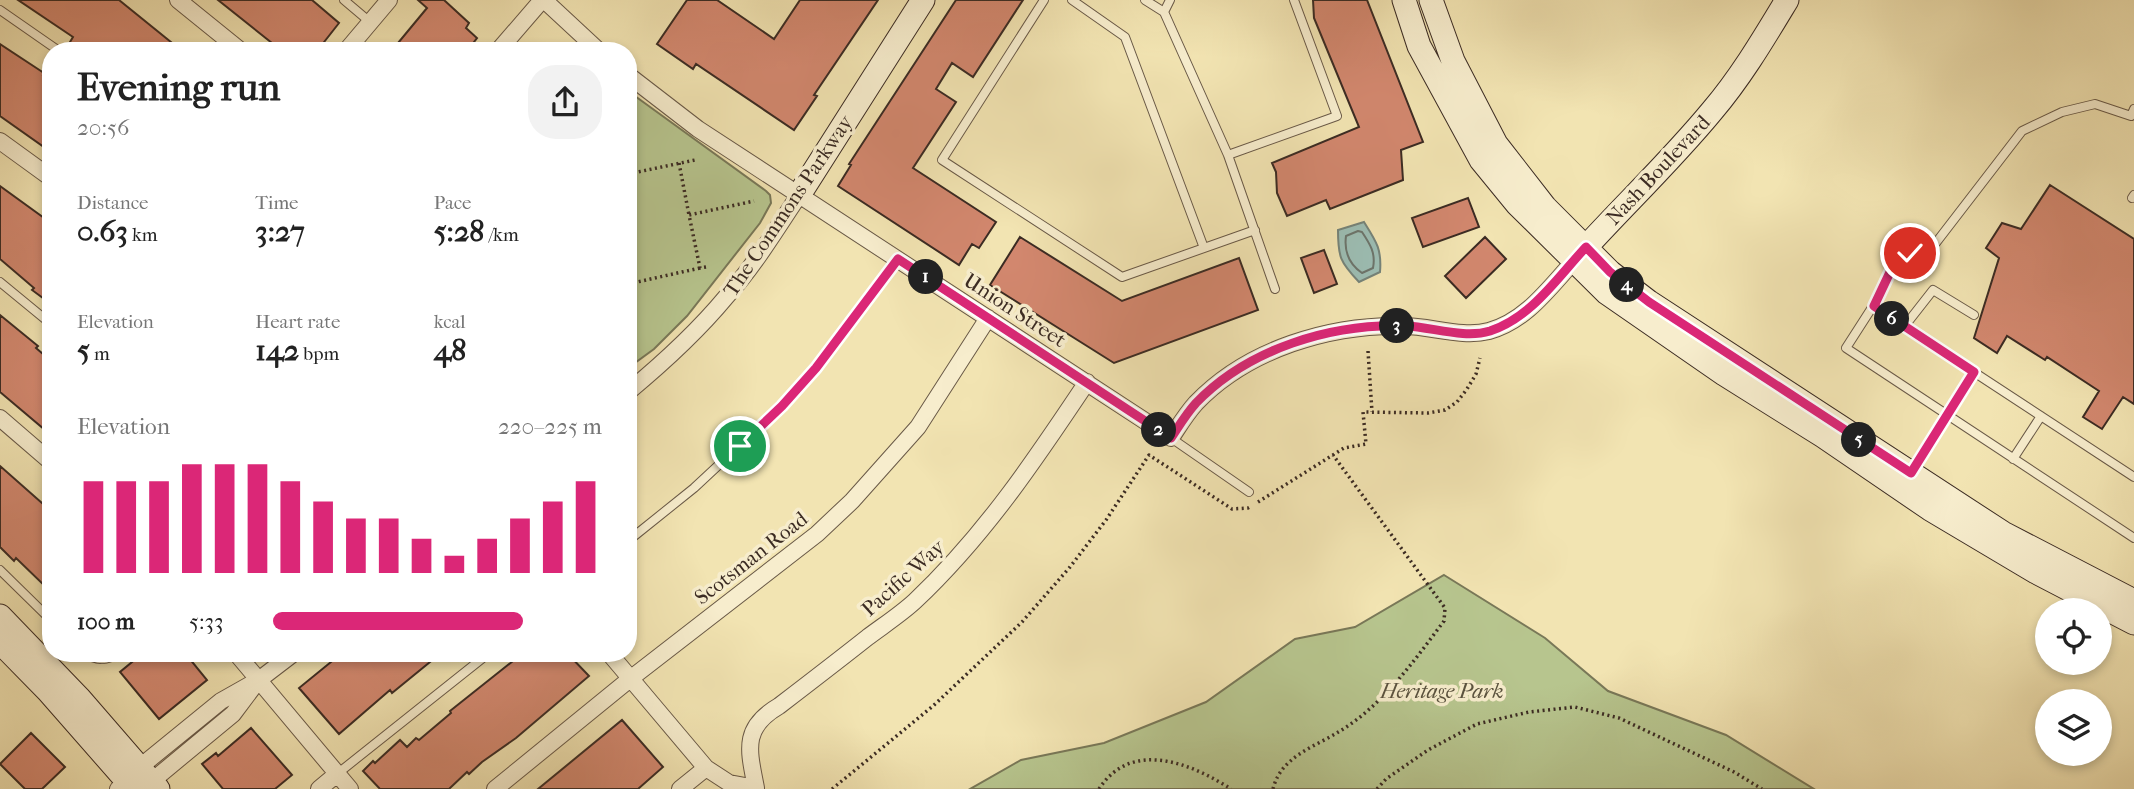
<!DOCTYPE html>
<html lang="en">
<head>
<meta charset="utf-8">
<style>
  :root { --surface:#fff; --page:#f2f2f2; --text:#222; --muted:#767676; --accent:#db2777 }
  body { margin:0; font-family:"IM FELL French Canon",serif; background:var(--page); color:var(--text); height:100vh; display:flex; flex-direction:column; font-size:26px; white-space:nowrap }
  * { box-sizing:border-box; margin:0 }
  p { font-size:23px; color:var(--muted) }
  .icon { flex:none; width:38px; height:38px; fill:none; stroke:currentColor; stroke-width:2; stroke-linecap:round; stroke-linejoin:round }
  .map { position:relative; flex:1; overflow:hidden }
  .drawer { position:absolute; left:42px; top:42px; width:595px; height:620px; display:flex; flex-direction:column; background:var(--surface); border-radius:28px; box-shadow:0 4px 10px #0003 }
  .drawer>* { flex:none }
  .fabs { position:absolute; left:2035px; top:598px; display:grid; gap:14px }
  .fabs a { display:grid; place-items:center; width:77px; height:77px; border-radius:50%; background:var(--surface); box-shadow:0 4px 10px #0003; font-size:35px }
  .pin { position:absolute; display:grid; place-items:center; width:60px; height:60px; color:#fff; margin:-30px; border:4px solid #fff; border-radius:50%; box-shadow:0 2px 7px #0007 }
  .km { position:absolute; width:35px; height:35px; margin:-18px; border-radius:50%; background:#222; color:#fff; font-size:19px; line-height:35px; text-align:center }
  .round { display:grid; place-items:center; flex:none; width:74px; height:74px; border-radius:28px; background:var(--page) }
  .headline { display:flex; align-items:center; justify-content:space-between; height:119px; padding:0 35px }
  h1 { font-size:38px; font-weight:700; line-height:52px }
  .stats { display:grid; grid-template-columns:repeat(3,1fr); gap:10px; height:119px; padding:7px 35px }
  .stats div { display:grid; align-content:center }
  .stats b { font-size:30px; font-weight:700 }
  .stats small { font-size:19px; font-weight:400 }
  .stats p { font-size:19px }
  .chart { height:196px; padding:14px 35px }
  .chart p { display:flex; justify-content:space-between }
  .chart svg { width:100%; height:126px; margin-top:7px; stroke:var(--accent); stroke-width:6 }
  ul { padding:0 35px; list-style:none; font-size:23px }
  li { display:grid; grid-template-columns:112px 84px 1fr; align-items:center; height:52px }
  li i { height:18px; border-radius:9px; background:var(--accent) }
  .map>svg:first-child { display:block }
  .green { fill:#b7c58e; stroke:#797858; stroke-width:2 }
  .water { fill:#9cbdb3; stroke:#758379; stroke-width:2 }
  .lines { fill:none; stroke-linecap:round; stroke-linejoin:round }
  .shore { stroke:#6c746b; stroke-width:2 }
  .building { fill:#d2876e; stroke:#3b2b23; stroke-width:2 }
  .lane-casing { stroke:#695947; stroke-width:10 }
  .street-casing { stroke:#695947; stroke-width:18 }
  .secondary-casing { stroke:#3b2b23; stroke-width:25 }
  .path { stroke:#3b2b23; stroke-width:3.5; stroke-dasharray:2 3.5; stroke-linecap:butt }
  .lane { stroke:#f7edcd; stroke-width:8 }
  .street { stroke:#f7edcd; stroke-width:16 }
  .secondary { stroke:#f7edcd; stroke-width:23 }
  .route-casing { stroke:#fff; stroke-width:14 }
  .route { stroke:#db2777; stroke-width:9 }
  .labels { text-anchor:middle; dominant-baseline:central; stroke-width:7; stroke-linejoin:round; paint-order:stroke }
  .street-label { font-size:21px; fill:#3b2b23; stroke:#f7edcd }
  .park-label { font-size:21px; font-style:italic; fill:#5a523e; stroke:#f7edcd }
</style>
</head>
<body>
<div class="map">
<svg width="2134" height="789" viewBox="0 0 2134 789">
  <rect width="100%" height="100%" fill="#f2e4b2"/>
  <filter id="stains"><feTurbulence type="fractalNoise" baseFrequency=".00286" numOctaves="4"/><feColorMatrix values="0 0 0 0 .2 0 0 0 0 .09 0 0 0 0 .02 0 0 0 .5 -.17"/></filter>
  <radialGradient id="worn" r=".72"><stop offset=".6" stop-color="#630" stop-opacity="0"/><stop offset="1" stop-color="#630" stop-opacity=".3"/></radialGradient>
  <path class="green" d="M628,91L766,191L770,195L771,203L760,223L687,316L654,349L628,368Z
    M1444,575L1545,638L1608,691L1726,735L1814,789H970L1021,760L1104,743L1206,702L1295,639L1355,627Z"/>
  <path class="water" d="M1364,222C1376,241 1382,249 1380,272L1359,282C1340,262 1338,257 1338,230Z"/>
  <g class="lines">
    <path class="shore" d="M1358,231L1362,232C1370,244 1376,253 1373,268L1362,273C1349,264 1344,251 1346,236Z"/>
  </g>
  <path class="building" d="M18,0H119L182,51H83L70,42L73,37Z
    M218,0H312L339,23L317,51H282Z
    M418,0H444L469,23L466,28L477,38L467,51H406L398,43L427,8Z
    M687,0H717L774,39L800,0H878L814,95L817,96L794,130L696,64L693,69L657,44Z
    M956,0H1023L973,77L952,63L936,89L956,102L913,168L996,222L979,248L972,244L959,265L838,186L851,165L849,164Z
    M1313,0H1367L1423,142L1401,150L1403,180L1330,209L1326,200L1287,216L1277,193L1276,172L1272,163L1359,127L1314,18Z
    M0,44L44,73L43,75L51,80V152L0,116Z
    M2050,185L2134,239V404L2123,397L2102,429L2083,417L2099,391L2047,357L2045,360L2007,336L1997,353L1974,338L1999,258L1986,248L2002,223L2021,229Z
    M0,186L51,223V304L32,290L34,288L0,259Z
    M1468,198L1479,227L1423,247L1412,218Z
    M1020,237L1122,301L1239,258L1258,310L1114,363L990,285Z
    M1485,237L1506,259L1466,298L1445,276Z
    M1324,250L1337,284L1314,293L1301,258Z
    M0,315L38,346L36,348L51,361V435L0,392Z
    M0,466L51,511V592L16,558L14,561L0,547Z
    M143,653H185L207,680L159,719L120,672Z
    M342,653H441L392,693L390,690L339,734L299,688Z
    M523,653H567L589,676L516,738L482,762L469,774L467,772L449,789H380L363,771L373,761L375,763L400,740L407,747L416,738L419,740L451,713L450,711Z
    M622,720L663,767L638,789H538Z
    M251,728L292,775L275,789H223L202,764L216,753L218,756Z
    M31,733L65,767L42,789H25L0,764Z"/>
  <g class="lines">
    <g class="lane-casing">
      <path id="lane" d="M344,0L370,22
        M1044,0L942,160L1122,277L1255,230
        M1072,0L1125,37L1204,248
        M1145,0L1164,12L1228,155L1337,116L1294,0
        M0,10L59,51
        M1164,12L1170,0
        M2134,109L2131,116L2095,104L2062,112L2022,131L1935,244L1910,253L1892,268L1873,306L2134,477
        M1228,155L1275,289
        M2132,198L2134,195
        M0,282L51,324
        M1873,306L1846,348L2134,538
        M1904,327L1933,290L1974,315
        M1171,438L1249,492
        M2013,459L2041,416
        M1913,471L1974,372
        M628,541L694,488L782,406L816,368L898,259
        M0,570L51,620
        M84,653C95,660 107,662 117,653
        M337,774L489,653"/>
    </g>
    <g class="street-casing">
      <path id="street" d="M178,0L241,51
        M544,0L599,51
        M346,51L389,0
        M498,51L542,0
        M628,75L698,129L1171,438C1179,426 1186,414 1196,403C1248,349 1330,324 1404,326C1431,326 1462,338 1489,331C1526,321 1549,288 1574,261
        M0,141L51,178
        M628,392C663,363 697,332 726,297C754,266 776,230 799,195
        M0,418L51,462
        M236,653L350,789
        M609,653L706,768L729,783L756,788C749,751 741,728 779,706C809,683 839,660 868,637C884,625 901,614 915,601C984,536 1035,460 1087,382
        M135,775L140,767L221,701L260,679L294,653
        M118,789L130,783L152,781L233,714L254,686
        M319,789L337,774
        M495,789L630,679L817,534L852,501L918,427L988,318
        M680,789L706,768"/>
    </g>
    <g class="secondary-casing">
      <path id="secondary" d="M1404,0L1419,46L1481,160L1517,204L1607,293L1724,374L1823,436L1930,509L2036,572L2134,623
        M1431,0L1453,61L1496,144L1545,207L1610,272L1649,302L2003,533L2134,601
        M799,195L923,0
        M1577,257C1621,208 1670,162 1712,111C1741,77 1764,38 1787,0
        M0,616L80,699L158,789
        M0,642L48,691L134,789"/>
    </g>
    <path class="path" d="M679,163L689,215
      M628,174L695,160
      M706,267L700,268L689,215L754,201
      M628,284L700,268
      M1368,351L1372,412
      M1258,502L1344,448L1366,444L1363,412L1428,413L1445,410L1457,402L1467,389L1476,374L1480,358
      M832,789L933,706L1022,622L1070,567L1106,520L1149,455L1232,509L1248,508L1252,506
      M1099,789C1131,739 1191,763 1231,789
      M1273,789C1281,756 1315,747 1340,731C1383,705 1414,661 1444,621L1445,608L1333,455
      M1377,789L1386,779L1428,750L1477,724L1529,712L1575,707L1619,718L1734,772L1762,789"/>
    <use href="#lane" class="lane"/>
    <use href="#street" class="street"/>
    <use href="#secondary" class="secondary"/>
  </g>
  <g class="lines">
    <g class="route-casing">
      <path id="route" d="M740,446L782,406L816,368L898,259L1171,438C1179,426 1186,414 1196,403C1248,349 1331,323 1406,326C1432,327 1464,339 1490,331C1532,317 1557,278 1586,247L1610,272L1649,302L1911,473L1974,372L1874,306L1892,268L1910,253"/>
    </g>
    <use href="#route" class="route"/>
  </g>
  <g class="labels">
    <g class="street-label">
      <text transform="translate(1658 170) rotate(-47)">Nash Boulevard</text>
      <text transform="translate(788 206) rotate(-56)">The Commons Parkway</text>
      <text transform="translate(1015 310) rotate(33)">Union Street</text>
      <text transform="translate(751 558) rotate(-38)">Scotsman Road</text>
      <text transform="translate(903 578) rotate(-42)">Pacific Way</text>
    </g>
    <g class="park-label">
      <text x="1442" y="691">Heritage Park</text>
    </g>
  </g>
  <rect width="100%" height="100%" filter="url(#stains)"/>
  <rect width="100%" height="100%" fill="url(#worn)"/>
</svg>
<div class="fabs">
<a><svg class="icon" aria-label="locate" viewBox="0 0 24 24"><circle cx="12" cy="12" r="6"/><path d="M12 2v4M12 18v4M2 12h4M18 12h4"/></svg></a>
<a><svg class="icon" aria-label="layers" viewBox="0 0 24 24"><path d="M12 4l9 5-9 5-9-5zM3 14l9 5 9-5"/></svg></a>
</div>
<div class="pin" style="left:740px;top:446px;background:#1e9e55"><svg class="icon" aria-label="arrive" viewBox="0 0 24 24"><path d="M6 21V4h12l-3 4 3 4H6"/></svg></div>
<div class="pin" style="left:1910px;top:253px;background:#d93025"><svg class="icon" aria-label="check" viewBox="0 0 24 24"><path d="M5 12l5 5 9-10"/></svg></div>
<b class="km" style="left:926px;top:277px">1</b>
<b class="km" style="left:1159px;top:430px">2</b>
<b class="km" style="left:1397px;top:326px">3</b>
<b class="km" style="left:1627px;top:285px">4</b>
<b class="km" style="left:1859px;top:440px">5</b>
<b class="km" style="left:1892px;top:319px">6</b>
<section class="drawer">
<div class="headline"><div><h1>Evening run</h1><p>20:56</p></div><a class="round"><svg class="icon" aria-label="share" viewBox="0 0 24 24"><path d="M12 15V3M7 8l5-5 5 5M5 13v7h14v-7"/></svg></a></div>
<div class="stats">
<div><p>Distance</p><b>0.63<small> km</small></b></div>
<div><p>Time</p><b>3:27</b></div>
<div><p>Pace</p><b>5:28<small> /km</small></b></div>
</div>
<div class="stats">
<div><p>Elevation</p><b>5<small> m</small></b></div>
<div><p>Heart rate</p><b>142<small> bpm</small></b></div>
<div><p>kcal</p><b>48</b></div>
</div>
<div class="chart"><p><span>Elevation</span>220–225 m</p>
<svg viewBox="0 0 160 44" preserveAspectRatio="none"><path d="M5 44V12M15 44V12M25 44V12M35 44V6M45 44V6M55 44V6M65 44V12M75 44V19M85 44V25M95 44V25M105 44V32M115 44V38M125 44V32M135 44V25M145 44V19M155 44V12"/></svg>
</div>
<ul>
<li><b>100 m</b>5:33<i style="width:76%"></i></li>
</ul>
</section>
</div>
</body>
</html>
